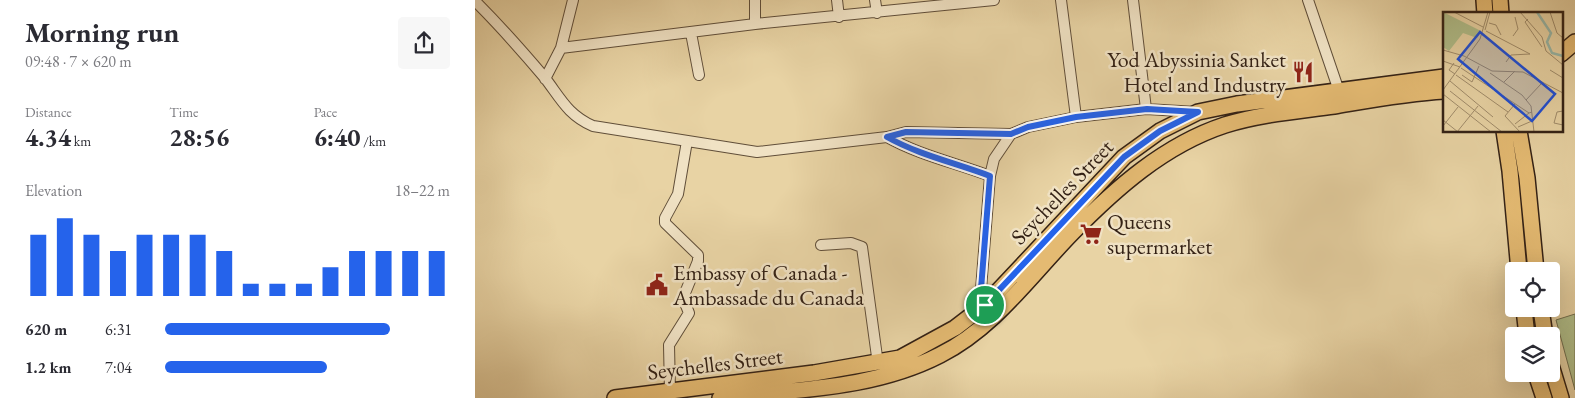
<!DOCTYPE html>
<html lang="en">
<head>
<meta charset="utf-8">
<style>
  :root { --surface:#fff; --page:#f7f7f7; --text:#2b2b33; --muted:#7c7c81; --accent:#2563eb }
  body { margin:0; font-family:"EB Garamond",serif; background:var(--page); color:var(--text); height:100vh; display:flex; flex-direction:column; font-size:19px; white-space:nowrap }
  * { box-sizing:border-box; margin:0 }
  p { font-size:16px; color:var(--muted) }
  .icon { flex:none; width:28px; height:28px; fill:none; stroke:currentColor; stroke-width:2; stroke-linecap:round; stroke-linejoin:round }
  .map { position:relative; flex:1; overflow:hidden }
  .details { display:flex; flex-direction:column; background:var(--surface); width:475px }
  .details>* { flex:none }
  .fabs { position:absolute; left:1030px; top:262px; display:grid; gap:10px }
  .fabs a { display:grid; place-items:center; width:55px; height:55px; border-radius:5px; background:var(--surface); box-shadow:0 5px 20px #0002; font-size:25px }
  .pin { position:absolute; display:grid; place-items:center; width:42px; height:42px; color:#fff; margin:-21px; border:2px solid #fff; border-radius:50%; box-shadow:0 1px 5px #0007 }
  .round { display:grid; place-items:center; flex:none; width:52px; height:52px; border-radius:5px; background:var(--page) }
  .summary { display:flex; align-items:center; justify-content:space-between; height:85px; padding:0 25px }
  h1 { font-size:28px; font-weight:700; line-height:38px }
  .stats { display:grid; grid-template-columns:repeat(3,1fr); gap:8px; height:85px; padding:5px 25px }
  .stats div { display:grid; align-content:center }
  .stats b { font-size:25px; font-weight:700 }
  .stats small { font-size:14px; font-weight:400 }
  .stats p { font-size:14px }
  .chart { height:140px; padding:10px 25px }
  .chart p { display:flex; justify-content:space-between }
  .chart svg { width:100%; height:90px; margin-top:5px; stroke:var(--accent); stroke-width:6 }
  ul { padding:0 25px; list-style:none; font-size:16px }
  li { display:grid; grid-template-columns:80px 60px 1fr; align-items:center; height:38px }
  li i { height:12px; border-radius:6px; background:var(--accent) }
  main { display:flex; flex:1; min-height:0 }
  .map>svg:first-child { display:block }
  .green { fill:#b0be8a; stroke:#727050 }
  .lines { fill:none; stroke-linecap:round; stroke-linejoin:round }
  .minor-casing { stroke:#604e39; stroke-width:12 }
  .primary-casing { stroke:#332115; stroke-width:18 }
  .minor { stroke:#f0e2c4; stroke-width:10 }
  .primary { stroke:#e4ba72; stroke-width:15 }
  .route-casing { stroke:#fff; stroke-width:10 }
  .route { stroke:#2563eb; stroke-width:6 }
  .labels { text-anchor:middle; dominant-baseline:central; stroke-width:5; stroke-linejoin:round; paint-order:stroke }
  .poi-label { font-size:22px; fill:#332115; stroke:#f0e2c4; text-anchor:start }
  .street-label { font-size:22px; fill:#332115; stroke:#f0e2c4 }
  .inset-river { fill:none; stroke:#97b7a8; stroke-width:2.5 }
  .inset-road { fill:none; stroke:#a08c6b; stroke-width:1 }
  .view { fill:#1d4ed8; fill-opacity:0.15; stroke:#1d4ed8; stroke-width:2.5 }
  .inset-edge { fill:none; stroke:#332115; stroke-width:2.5 }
</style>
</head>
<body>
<main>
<section class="details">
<div class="summary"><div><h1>Morning run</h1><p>09:48 · 7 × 620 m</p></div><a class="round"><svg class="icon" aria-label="share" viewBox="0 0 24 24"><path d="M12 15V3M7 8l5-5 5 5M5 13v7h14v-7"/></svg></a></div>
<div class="stats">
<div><p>Distance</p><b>4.34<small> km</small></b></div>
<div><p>Time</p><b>28:56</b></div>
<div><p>Pace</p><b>6:40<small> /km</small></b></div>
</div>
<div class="chart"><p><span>Elevation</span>18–22 m</p>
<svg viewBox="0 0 160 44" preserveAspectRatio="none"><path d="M5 44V14M15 44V6M25 44V14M35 44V22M45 44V14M55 44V14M65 44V14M75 44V22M85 44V38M95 44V38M105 44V38M115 44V30M125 44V22M135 44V22M145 44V22M155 44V22"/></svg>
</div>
<ul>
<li><b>620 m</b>6:31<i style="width:79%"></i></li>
<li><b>1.2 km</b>7:04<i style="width:57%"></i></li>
</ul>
</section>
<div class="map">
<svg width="1100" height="398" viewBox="0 0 1100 398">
  <rect width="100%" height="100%" fill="#e8d3a4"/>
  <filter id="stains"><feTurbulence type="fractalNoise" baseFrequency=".004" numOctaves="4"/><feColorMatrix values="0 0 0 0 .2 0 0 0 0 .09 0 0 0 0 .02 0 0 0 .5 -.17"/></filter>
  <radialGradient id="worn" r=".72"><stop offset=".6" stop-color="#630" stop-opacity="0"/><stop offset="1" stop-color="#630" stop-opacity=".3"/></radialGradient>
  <path class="green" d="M1100,314V390L1081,320Z"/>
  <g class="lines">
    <g class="minor-casing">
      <path id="minor" d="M362,0L364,17
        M400,0L402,13
        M586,0L601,117
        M658,0L671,109
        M833,0L864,91
        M0,1C24,25 48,52 70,78C86,99 93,115 118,126L282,152L412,137L431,132L536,134L553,127L601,117L671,109L722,112
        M280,24V0
        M216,33L224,75
        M86,48L98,0
        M70,79L86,48L280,24L519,0
        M412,137C444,155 481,163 515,176
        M346,245L376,243L387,247L403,364
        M512,308L506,289L515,176L519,159L536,134
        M195,392L194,345L214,313L208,298L223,261V255L190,223V218L203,194L212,141"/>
    </g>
    <g class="primary-casing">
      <path id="primary" d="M1009,0L1010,14
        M1025,0L1026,14
        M1086,54L1100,42
        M1029,131L1035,171L1044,271
        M1044,131L1052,178L1061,271
        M1049,309L1052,336
        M1066,309L1070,336
        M1076,365L1086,398
        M1061,374L1069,398
        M140,398L339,373L425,358L480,328L510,305L649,157L685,131L723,112L762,104L969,77
        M245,398C319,389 397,390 465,355C519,328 555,276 597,233C640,189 689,145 750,125C785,114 823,111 859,106C895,100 932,93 969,91"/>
    </g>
    <use href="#minor" class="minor"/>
    <use href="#primary" class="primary"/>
  </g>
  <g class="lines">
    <g class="route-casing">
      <path id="route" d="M672,109L723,112L685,131L649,157L510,305L506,289L515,176C481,163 444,155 412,137L431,132L536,134L553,127L601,117Z"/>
    </g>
    <use href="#route" class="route"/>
  </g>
  <defs>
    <g id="restaurant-bare" transform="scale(1.725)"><path d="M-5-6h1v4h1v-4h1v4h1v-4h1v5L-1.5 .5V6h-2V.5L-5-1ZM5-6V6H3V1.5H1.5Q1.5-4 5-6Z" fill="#8f2418" stroke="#f0e2c4" stroke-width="2.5" paint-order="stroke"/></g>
    <g id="supermarket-bare" transform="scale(1.725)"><path d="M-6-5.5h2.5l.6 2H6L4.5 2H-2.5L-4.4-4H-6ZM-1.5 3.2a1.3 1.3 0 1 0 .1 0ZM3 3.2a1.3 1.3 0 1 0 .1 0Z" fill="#8f2418" stroke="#f0e2c4" stroke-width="2.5" paint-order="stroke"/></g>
    <g id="civic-bare" transform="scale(1.725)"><path d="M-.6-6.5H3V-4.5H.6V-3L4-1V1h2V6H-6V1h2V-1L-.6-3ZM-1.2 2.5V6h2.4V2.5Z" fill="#8f2418" stroke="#f0e2c4" stroke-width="2.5" paint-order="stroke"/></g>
  </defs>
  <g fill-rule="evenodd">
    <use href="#restaurant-bare" x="828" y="72"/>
    <use href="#supermarket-bare" x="616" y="234"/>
    <use href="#civic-bare" x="182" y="285"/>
  </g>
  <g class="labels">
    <g class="poi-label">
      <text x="811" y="59" text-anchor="end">Yod Abyssinia Sanket<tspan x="811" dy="25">Hotel and Industry</tspan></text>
      <text x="632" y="221">Queens<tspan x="632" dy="25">supermarket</tspan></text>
      <text x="198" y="272">Embassy of Canada -<tspan x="198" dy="25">Ambassade du Canada</tspan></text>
    </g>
    <g class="street-label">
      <text transform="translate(587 192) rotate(-46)">Seychelles Street</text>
      <text transform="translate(240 364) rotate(-7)">Seychelles Street</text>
    </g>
  </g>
  <g transform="translate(968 12)">
    <rect width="120" height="120" fill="#e8d3a4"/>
    <path d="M0,0L38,19L34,26L20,21L6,39L0,35Z" fill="#b0be8a"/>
    <path class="inset-river" d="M94,0L108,21L104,30L109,41L120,44"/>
    <path class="inset-road" d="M11,0L40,15M77,0L99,25L103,39L120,53M107,0L114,21L120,26M85,7L82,10L99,35M46,11L53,13L58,23M42,18L47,0M43,19L87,42M70,24L75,17L72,5M0,38L21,44L49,59L80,60L120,81M0,49L17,55M63,50L68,43L87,42M11,51L6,58L12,62M18,56L86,101L89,100M107,58L120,66M47,61L79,83L88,94L91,120M13,63L65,100M19,63L29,70L36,54M7,69L50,105M61,70L72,59M0,78L37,27L45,0M7,79L59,120M0,82L48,120M83,88L98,72M72,92L62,104L77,120M120,99L114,100L111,111L120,113M0,108L15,120M72,112L86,101M0,114L15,95M75,115L89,109M14,120L35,94"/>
    <path class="view" d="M37,20L112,82L89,109L15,47Z"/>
    <rect width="120" height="120" class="inset-edge"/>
  </g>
  <rect width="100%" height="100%" filter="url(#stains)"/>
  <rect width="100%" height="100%" fill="url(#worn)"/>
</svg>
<div class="fabs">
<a><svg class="icon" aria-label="locate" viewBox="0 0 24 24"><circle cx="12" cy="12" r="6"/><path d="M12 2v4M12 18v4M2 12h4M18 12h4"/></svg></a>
<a><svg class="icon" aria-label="layers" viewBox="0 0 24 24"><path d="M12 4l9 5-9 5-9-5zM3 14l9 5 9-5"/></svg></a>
</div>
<div class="pin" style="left:510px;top:305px;background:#1e9e55"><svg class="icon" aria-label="arrive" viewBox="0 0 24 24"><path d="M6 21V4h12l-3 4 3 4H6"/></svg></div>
</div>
</main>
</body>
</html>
